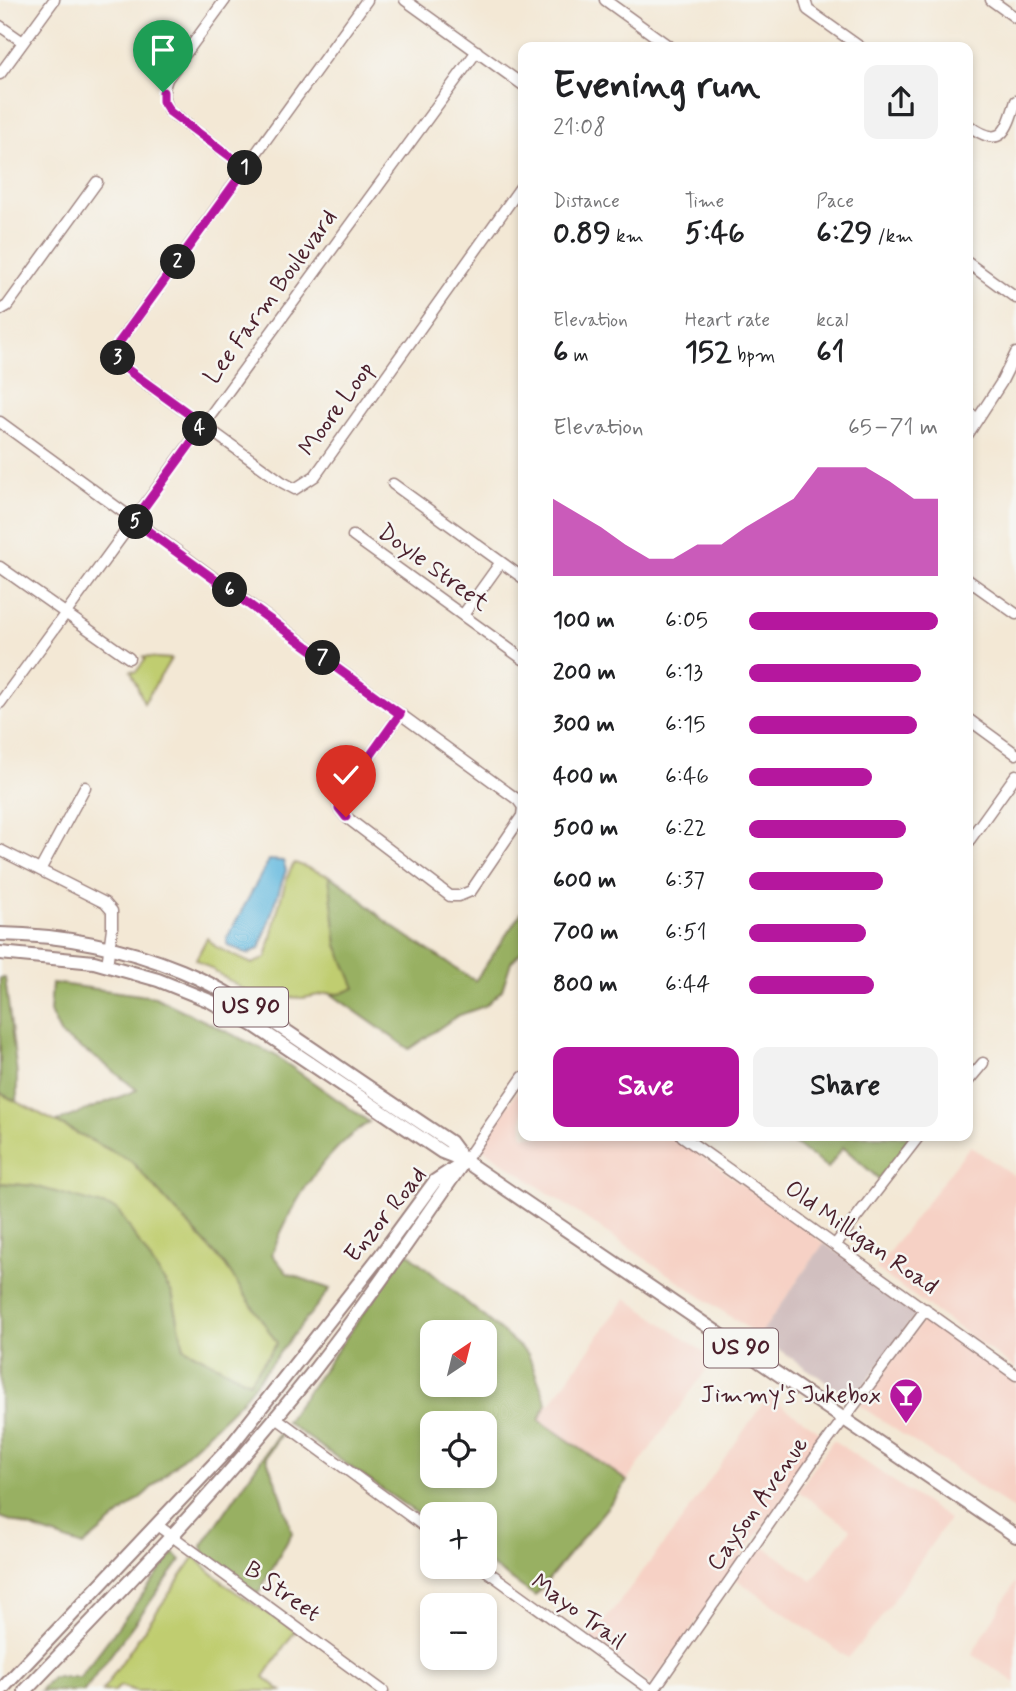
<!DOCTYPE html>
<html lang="en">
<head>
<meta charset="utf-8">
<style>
  :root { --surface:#fff; --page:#f2f2f2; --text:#202124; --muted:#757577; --accent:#b5179e }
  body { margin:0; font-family:Mynerve,sans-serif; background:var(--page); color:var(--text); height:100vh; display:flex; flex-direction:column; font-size:26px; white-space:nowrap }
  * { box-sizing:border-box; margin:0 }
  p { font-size:23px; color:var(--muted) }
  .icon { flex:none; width:38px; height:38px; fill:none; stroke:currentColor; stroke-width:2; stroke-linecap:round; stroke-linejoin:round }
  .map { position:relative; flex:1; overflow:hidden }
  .drawer { position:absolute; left:518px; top:42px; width:455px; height:1099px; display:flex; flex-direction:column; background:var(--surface); border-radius:14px; box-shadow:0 4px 10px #0003 }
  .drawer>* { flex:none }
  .needle { width:46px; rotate:35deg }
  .tools { position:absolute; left:420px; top:1320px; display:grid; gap:14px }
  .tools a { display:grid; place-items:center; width:77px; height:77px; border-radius:14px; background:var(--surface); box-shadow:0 4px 10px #0003; font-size:35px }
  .pin { position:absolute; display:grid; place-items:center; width:60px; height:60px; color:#fff; margin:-72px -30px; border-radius:50% 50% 50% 0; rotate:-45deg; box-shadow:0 0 7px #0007 }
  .pin .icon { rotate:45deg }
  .km { position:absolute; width:35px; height:35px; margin:-18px; border-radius:50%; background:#222; color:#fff; font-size:19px; line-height:35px; text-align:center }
  .round { display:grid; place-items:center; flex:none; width:74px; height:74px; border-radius:14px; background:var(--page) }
  .overview { display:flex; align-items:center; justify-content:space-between; height:119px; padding:0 35px }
  h1 { font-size:38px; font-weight:700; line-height:52px }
  .metrics { display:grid; grid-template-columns:repeat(3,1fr); gap:10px; height:119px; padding:7px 35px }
  .metrics div { display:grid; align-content:center }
  .metrics b { font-size:30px; font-weight:700 }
  .metrics small { font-size:19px; font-weight:400 }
  .metrics p { font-size:19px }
  .chart { height:196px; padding:14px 35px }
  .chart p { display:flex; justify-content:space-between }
  .chart svg { width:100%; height:126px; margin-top:7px; fill:var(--accent); opacity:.7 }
  .primary-button { display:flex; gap:14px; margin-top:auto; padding:14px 35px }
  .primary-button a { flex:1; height:80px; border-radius:14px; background:var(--accent); color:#fff; font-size:28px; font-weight:700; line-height:80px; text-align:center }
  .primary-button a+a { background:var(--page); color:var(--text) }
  ul { padding:0 35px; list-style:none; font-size:23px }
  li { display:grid; grid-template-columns:112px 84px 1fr; align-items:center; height:52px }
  li i { height:18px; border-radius:9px; background:var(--accent) }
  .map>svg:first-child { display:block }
  .built { fill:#f6d1c5 }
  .industrial { fill:#d1bfbf }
  .green { fill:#c0cd6f; stroke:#85764d; stroke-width:2 }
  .forest { fill:#98b062; stroke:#716846; stroke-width:2; fill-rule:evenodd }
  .water { fill:#61b8de; stroke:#566c84; stroke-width:2 }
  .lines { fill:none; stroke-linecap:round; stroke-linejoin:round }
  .minor-casing { stroke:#9e8480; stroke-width:13 }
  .major-casing { stroke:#9e8480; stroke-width:16 }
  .minor { stroke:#fff; stroke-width:10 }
  .major { stroke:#fff; stroke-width:12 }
  .route-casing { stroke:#fff; stroke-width:14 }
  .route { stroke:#b5179e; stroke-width:9 }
  .labels { text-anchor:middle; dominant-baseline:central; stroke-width:5; stroke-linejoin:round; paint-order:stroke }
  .shield { fill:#f6f6f2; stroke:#7e6067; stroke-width:2 }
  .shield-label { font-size:23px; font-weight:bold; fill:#4a1f2b }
  .street-label { font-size:24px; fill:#4a1f2b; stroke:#f6f6f2 }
  .poi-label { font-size:24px; fill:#4a1f2b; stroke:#f6f6f2; text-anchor:end }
</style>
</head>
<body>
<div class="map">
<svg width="1016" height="1691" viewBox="0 0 1016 1691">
  <rect width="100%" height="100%" fill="#f6f6f2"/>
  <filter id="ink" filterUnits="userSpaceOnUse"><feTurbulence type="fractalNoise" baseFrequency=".0143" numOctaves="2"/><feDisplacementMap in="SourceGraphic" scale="14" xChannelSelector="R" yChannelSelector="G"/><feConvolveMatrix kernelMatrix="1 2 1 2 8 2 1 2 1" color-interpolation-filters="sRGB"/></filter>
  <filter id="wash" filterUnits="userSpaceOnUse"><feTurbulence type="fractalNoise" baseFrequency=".00686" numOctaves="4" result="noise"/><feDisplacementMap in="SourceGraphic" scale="28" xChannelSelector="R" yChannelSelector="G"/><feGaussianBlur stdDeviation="1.57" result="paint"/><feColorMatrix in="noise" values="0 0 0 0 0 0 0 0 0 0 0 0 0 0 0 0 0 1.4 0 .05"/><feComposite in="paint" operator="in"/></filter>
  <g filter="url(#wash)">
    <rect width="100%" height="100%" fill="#f3e8d5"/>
    <path class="built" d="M523,1083V1136H674L824,1243L759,1336L479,1146Z
      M970,1146L1016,1177V1369L876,1269Z
      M626,1298L714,1359L627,1481L539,1420L547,1403L550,1404Z
      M927,1315L1016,1380V1511L859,1405Z
      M768,1396L826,1436L652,1685L589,1641L680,1523Z
      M833,1440L949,1519L875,1626L848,1658L736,1579L761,1544L812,1581L851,1529L798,1491Z
      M1016,1581V1683L972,1654Z"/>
    <path class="industrial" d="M824,1243L919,1310L853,1400L759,1336Z"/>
    <path class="green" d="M143,657L171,659L144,703L131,671L136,672L145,660Z
      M295,863L329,876L337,945L356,988L340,994L329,993L303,998L252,995L196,959L207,938L216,947L252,964L266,958C271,940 285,871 295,863Z
      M0,1093L131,1161L225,1265L278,1343L249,1382L184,1348L172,1293L34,1186L0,1183Z
      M195,1556C220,1586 263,1609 295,1631L264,1677L282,1691H136L120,1686L115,1691H102Z"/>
    <path class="forest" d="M329,876C352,887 365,905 384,920C413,942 445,960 475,981L523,910V950L511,962L502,990L485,1006L457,1016L409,1049L331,994H340L355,988L337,945Z
      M0,978H5L17,1074V1102L0,1093Z
      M52,983L155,997L273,1054L369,1122C322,1153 292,1202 272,1254L287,1273L330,1289L241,1401L146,1493L83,1546L0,1517V1183L34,1186L117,1209L172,1293L184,1348L249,1382L277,1343L225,1265L131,1161L56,1122L137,1090L102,1062L61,1035L50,1012Z
      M783,1136H914L879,1179L843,1147L828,1168Z
      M407,1252L528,1354L547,1403L539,1420L627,1481L619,1493L535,1596L485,1561V1514H432V1524L286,1422ZM432,1332H485V1384H432ZM432,1423H485V1475H432Z
      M281,1430L283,1431L266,1457L281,1495L292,1533L258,1594L210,1560L204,1553L202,1546Z
      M174,1553L181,1560L84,1691H40L52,1677H80Z"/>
    <path class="water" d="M269,860L283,861L286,870L260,948L248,954L227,945V938Z"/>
  </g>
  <g filter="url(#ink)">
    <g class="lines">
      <g class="minor-casing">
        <path id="minor" d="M225,0L167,79C162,93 162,100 170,112L246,168
          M367,0L118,344L116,355L121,365L282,482L295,489L315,476L523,184
          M405,0L523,85
          M605,0L670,47
          M805,0L808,10L860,47
          M991,0L1016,18
          M0,26L23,42
          M0,74L54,0
          M968,125C1001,149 1006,133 1016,101
          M968,263L1016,298
          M0,310L7,306L97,182
          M968,412L978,419
          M0,422L518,800L523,807L522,816L471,891L459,896H450L346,817L339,808L340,798L400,714
          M968,434L1001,383L1016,353
          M393,484L523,578
          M353,536L523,659
          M0,567L129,658
          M968,580L1016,614
          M463,615L501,562
          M0,703L477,51
          M968,719L1016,754
          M968,842L1016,775
          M0,850L105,903L112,911V928L107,966
          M40,870L85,787
          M968,1081L983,1063
          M682,1136L1016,1375
          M465,1161L523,1077
          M835,1245L919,1136
          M275,1417L432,1532
          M157,1525L383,1691
          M480,1566L653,1691L819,1452L926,1309"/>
      </g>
      <g class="major-casing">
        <path id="major" d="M0,934C62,935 124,947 182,971C230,991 271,1021 314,1050C359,1081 405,1112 450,1142L464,1161
          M0,953L94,962L158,980L210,1001L255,1026L442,1152L465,1161L1016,1536
          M0,1691L230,1447L380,1256L435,1181L465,1161
          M25,1691C124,1588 223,1485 312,1373C364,1307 412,1236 460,1167"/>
      </g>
      <use href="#minor" class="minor"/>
      <use href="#major" class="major"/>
    </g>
  </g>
  <g class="lines" filter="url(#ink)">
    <g class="route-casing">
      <path id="route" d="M163,92V101L170,112L246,168L118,344L116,355L121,365L204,425L134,521L400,714L340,798L339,808L346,817"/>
    </g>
    <use href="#route" class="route"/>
  </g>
  <defs>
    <g id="bar-pin" transform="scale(1.75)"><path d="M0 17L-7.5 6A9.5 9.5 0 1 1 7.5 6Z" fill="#b5179e" stroke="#f6f6f2"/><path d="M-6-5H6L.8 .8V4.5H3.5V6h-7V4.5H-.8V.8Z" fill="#fff"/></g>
  </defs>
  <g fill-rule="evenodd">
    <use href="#bar-pin" x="906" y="1395"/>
  </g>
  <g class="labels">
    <g class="shield">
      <rect x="214" y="987.5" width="74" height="39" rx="5"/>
      <rect x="704" y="1328.5" width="74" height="39" rx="5"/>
    </g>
    <g class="shield-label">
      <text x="251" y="1007">US 90</text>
      <text x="741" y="1348">US 90</text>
    </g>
    <g class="street-label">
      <text transform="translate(271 297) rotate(-54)">Lee Farm Boulevard</text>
      <text transform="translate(337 409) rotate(-54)">Moore Loop</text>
      <text transform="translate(433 568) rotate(36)">Doyle Street</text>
      <text transform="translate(386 1215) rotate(-51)">Enzor Road</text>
      <text transform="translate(861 1238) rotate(35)">Old Milligan Road</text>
      <text transform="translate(758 1504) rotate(-55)">Cayson Avenue</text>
      <text transform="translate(282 1592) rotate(35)">B Street</text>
      <text transform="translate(578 1612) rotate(36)">Mayo Trail</text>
    </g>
    <g class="poi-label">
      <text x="881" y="1395">Jimmy's Jukebox</text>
    </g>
  </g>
</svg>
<div class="tools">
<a><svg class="needle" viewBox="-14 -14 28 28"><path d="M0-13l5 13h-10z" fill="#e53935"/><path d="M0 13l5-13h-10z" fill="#757577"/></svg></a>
<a><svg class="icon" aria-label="locate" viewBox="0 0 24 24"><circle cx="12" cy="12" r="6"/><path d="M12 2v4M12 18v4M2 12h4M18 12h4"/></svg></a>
<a>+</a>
<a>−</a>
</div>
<div class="pin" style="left:163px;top:92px;background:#1e9e55"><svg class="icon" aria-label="arrive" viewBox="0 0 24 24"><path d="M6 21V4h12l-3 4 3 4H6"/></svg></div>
<div class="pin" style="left:346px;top:817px;background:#d93025"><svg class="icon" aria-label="check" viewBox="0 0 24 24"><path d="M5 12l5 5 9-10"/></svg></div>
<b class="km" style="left:245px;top:168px">1</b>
<b class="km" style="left:178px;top:262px">2</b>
<b class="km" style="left:118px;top:358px">3</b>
<b class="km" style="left:200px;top:429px">4</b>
<b class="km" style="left:136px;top:522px">5</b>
<b class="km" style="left:230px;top:590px">6</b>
<b class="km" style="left:323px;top:658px">7</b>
<section class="drawer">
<div class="overview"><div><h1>Evening run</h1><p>21:08</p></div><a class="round"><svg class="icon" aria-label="share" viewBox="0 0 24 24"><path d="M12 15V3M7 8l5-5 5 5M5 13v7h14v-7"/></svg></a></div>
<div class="metrics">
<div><p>Distance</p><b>0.89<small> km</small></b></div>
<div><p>Time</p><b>5:46</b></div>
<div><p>Pace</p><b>6:29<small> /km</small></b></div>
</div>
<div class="metrics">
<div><p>Elevation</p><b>6<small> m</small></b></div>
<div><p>Heart rate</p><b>152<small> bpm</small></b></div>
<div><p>kcal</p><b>61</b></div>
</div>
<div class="chart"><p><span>Elevation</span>65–71 m</p>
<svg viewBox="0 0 160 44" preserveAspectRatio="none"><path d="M0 44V17L10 22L20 27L30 33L40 38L50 38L60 33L70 33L80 27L90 22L100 17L110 6L120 6L130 6L140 11L150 17L160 17V44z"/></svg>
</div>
<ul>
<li><b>100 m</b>6:05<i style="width:100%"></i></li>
<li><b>200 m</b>6:13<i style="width:91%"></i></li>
<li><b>300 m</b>6:15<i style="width:89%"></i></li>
<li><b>400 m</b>6:46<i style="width:65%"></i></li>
<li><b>500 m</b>6:22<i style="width:83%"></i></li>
<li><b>600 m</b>6:37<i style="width:71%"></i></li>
<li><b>700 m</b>6:51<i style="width:62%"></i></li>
<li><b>800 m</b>6:44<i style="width:66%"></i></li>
</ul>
<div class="primary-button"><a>Save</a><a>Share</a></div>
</section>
</div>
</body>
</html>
